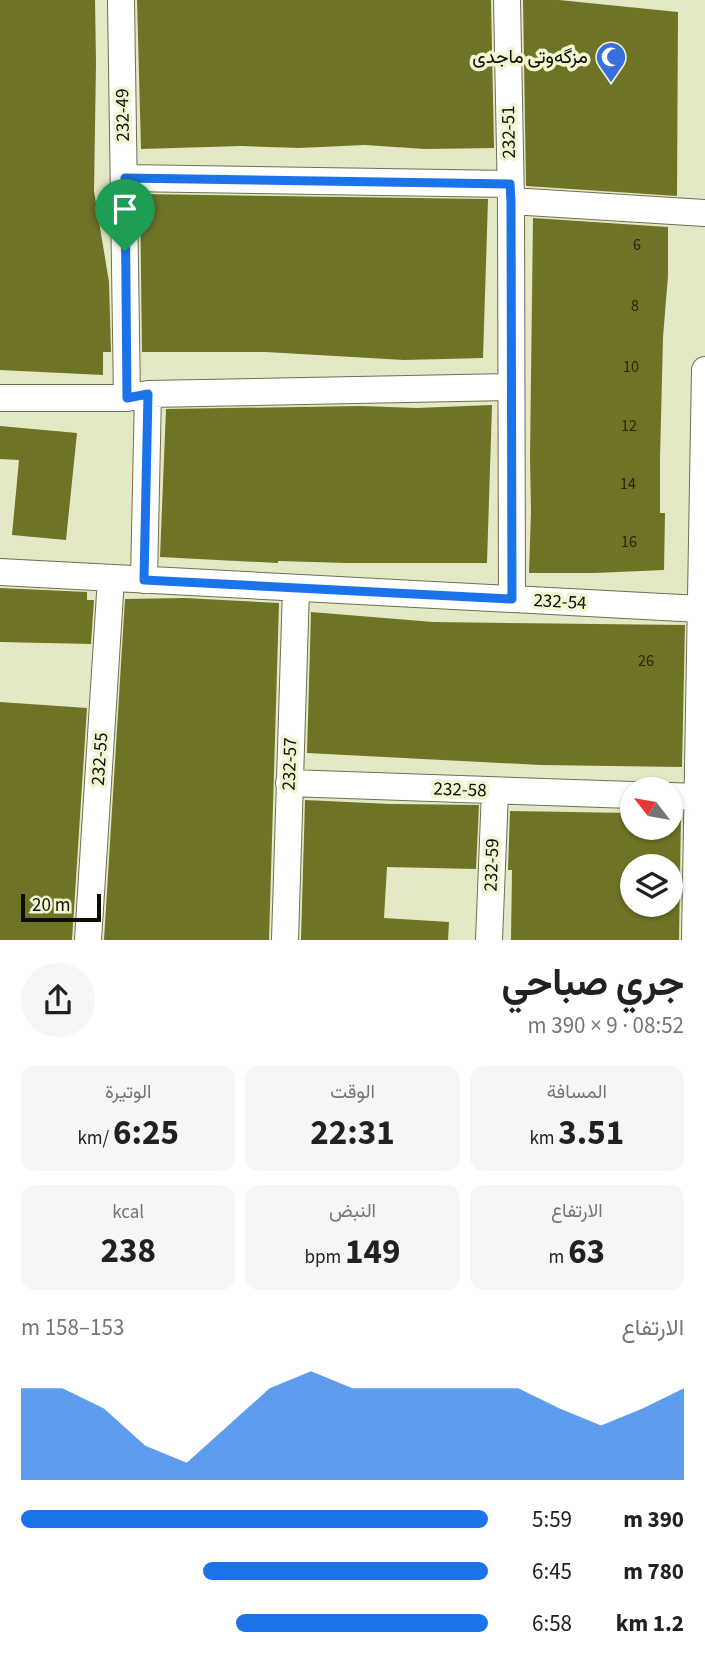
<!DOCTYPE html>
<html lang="ar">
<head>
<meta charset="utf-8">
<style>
  :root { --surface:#fff; --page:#f6f6f6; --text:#202124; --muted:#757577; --accent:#1a73e8 }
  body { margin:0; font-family:"Source Sans 3",Vazirmatn,sans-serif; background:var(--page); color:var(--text); direction:rtl; height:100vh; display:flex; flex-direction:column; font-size:26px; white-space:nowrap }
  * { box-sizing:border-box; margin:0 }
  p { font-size:23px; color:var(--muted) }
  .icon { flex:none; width:38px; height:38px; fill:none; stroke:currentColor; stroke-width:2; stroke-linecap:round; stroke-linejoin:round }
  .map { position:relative; height:940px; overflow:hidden; direction:ltr }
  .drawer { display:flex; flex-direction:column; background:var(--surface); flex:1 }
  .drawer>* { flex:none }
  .needle { width:46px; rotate:301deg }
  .fabs { position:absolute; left:620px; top:777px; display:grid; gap:14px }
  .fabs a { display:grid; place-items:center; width:63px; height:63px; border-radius:50%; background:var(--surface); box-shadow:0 2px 5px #0004; font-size:35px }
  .scale { position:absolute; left:21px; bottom:18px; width:80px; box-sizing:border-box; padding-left:7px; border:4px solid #0d0e03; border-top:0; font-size:19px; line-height:24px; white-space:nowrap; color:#0d0e03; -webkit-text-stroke:5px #f1f5d1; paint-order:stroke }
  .pin { position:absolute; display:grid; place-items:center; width:60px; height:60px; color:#fff; margin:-72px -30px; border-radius:50% 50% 50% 0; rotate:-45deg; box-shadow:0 0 7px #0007 }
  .pin .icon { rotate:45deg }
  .round { display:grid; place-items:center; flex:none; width:74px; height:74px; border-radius:37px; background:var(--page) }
  .overview { display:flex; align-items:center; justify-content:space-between; height:119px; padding:0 21px }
  h1 { font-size:38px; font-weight:700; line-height:52px }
  .stats { display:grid; grid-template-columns:repeat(3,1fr); gap:10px; height:119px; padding:7px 21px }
  .stats div { display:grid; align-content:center; border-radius:14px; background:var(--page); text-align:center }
  .stats b { font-size:35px; font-weight:700 }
  .stats small { font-size:19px; font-weight:400 }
  .stats p { font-size:19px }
  .chart { height:196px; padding:14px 21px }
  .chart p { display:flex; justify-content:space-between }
  .chart svg { width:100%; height:126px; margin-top:7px; fill:var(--accent); opacity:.7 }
  ul { padding:0 21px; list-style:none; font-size:23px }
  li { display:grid; grid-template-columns:112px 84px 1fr; align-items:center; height:52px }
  li i { height:18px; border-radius:9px; background:var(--accent) }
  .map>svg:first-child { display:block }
  .building { fill:#6f7325; fill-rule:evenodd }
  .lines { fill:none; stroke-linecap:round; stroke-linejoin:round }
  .street-casing { stroke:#6d7050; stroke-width:28 }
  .street { stroke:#fff; stroke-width:26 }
  .route-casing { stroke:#fff; stroke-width:14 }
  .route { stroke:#1a73e8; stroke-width:9 }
  .labels { text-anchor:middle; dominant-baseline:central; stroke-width:7; stroke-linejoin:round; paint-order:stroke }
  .number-label { font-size:16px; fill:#26270c }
  .poi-label { font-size:19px; fill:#0d0e03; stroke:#f1f5d1; text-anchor:end }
  .street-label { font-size:19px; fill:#0d0e03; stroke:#f1f5d1 }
</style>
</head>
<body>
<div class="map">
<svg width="705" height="940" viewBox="0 0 705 940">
  <rect width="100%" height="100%" fill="#e4e8c4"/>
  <path class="building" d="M0,0H95L96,62L94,191L109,282L111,352H103V375L0,370Z
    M137,0H491L494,148L425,149L365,145L299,148L241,146L141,149Z
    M523,0H559L678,12L677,196L526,186Z
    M140,194L488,199L483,358L404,360L266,352H142Z
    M533,218L668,227V276L663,337L660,458V513H665L664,570L594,573H529L531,512L530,457Z
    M492,405L487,563H347L278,561V563L160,557L166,409L361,406L417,408Z
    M0,426L77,433L66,540L12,535L19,460L0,459Z
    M0,588L87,592V600H94L91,644L0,642Z
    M185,598L279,603L269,940H104L125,599Z
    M311,612L433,622L685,625L682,767L541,765L307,753Z
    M0,702L87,708L72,940H0Z
    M305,800L390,804L479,805L476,869L387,867L384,918L449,922L448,940H301Z
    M510,811L632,813V828H670V813H681L679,940H511L512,870H508ZM632,866H670V905H632Z"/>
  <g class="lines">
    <g class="street-casing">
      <path id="street" d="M121,0L127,398
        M507,0L511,201L512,599
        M125,178L510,184
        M511,201L705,213
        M0,398H127L148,394L511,387
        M0,572L700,609
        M144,580L148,394
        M289,783L632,795
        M670,796L697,797
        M88,940L111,578
        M285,940L296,588
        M489,940L495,791
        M695,940L705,370"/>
    </g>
    <use href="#street" class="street"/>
  </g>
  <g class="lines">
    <g class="route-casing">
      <path id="route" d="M125,178L510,184L511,201L512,599L144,580L148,394L127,398Z"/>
    </g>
    <use href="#route" class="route"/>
  </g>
  <defs>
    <g id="mosque-pin" transform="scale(1.575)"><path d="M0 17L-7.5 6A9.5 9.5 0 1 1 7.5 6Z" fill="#386fde" stroke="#f1f5d1"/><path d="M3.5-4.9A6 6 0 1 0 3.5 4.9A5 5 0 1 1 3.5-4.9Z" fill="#fff"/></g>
  </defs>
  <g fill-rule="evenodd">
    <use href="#mosque-pin" x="611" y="57"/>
  </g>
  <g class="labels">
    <g class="number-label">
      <text x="637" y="245">6</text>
      <text x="635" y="306">8</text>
      <text x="631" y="367">10</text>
      <text x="629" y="426">12</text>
      <text x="628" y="484">14</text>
      <text x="629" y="542">16</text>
      <text x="646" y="661">26</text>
    </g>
    <g class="poi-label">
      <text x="588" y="57">مزگەوتی ماجدی</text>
    </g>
    <g class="street-label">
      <text transform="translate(123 115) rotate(-91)">232-49</text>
      <text transform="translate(509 132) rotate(-91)">232-51</text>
      <text transform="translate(560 602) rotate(3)">232-54</text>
      <text transform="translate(100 759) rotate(-86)">232-55</text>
      <text transform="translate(290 764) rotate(-88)">232-57</text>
      <text transform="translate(460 790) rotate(2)">232-58</text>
      <text transform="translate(492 865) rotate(-88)">232-59</text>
    </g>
  </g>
</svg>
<div class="fabs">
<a><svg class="needle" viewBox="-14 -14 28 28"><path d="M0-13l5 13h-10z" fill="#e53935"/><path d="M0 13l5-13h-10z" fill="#757577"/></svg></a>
<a><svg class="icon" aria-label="layers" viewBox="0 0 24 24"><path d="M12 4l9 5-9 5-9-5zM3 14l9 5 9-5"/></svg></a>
</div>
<div class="scale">20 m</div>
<div class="pin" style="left:125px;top:251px;background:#1e9e55"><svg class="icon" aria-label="arrive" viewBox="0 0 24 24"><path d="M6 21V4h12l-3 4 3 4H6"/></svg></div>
</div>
<section class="drawer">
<div class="overview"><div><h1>جري صباحي</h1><p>08:52 · 9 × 390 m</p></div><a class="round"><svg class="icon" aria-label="share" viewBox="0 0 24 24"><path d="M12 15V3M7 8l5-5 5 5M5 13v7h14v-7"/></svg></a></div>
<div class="stats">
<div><p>المسافة</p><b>3.51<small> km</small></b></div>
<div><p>الوقت</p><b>22:31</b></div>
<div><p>الوتيرة</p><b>6:25<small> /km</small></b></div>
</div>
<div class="stats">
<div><p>الارتفاع</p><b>63<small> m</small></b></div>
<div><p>النبض</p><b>149<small> bpm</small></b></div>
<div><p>kcal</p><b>238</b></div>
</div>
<div class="chart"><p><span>الارتفاع</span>153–158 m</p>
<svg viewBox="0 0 160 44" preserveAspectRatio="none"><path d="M0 44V12L10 12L20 19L30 32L40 38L50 25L60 12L70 6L80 12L90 12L100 12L110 12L120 12L130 19L140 25L150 19L160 12V44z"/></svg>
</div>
<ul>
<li><b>390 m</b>5:59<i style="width:100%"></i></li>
<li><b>780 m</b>6:45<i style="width:61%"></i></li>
<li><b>1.2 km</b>6:58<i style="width:54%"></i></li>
</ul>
</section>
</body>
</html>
